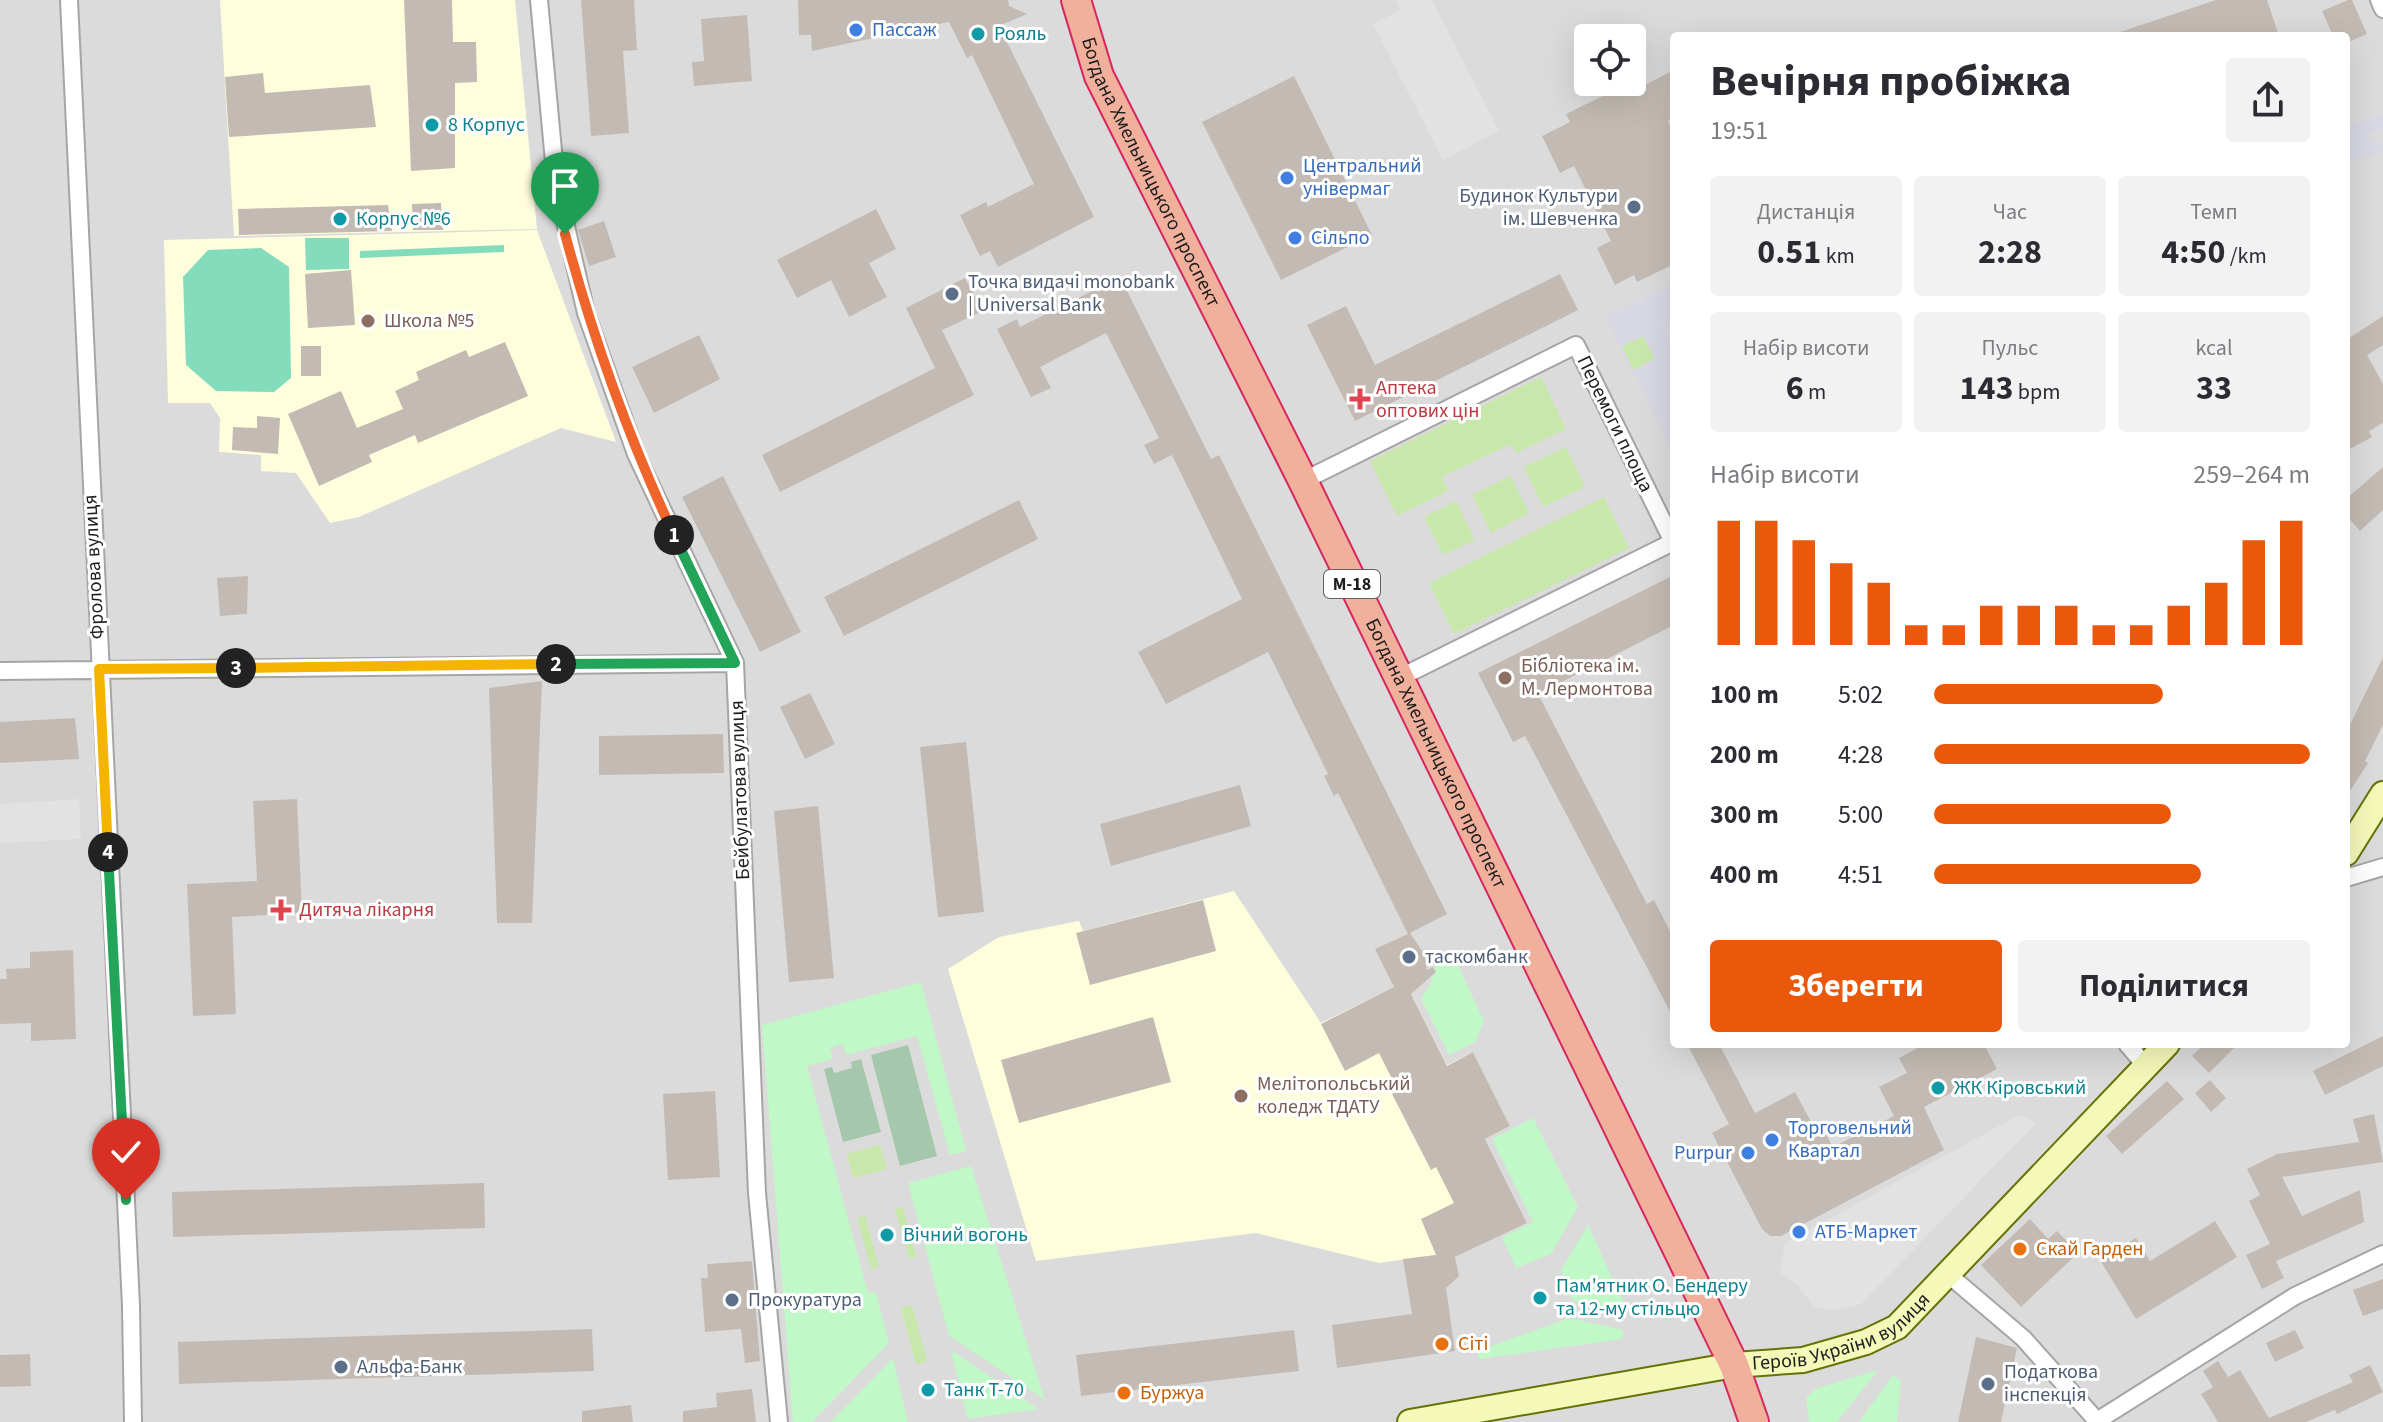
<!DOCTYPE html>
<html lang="uk">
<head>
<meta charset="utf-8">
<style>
  :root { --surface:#fff; --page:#f2f2f3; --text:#2b2b33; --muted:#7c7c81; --accent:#ea580c }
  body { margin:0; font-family:"Source Sans 3",sans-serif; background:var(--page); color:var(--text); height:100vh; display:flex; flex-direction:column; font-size:30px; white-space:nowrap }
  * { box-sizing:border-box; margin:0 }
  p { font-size:26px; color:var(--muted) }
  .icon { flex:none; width:44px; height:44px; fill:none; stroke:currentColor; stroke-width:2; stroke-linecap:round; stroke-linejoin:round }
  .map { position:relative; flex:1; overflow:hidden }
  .side { position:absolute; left:1670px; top:32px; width:680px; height:1016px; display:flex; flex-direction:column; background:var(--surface); border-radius:8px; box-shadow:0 8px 32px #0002 }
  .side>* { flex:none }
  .tools { position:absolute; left:1574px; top:24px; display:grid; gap:16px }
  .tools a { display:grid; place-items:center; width:72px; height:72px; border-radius:8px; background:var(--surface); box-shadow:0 8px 32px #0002; font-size:40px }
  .pin { position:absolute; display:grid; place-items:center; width:68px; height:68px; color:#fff; margin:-82px -34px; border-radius:50% 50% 50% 0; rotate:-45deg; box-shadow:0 0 8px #0007 }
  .pin .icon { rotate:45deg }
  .km { position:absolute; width:40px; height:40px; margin:-20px; border-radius:50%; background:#222; color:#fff; font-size:22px; line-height:40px; text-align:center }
  .round { display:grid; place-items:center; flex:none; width:84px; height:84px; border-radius:8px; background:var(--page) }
  .head { display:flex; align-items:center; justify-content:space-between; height:136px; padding:0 40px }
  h1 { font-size:44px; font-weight:700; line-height:60px }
  .stats { display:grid; grid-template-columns:repeat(3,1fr); gap:12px; height:136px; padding:8px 40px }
  .stats div { display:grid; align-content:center; border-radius:8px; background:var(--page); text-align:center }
  .stats b { font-size:34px; font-weight:700 }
  .stats small { font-size:22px; font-weight:400 }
  .stats p { font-size:22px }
  .chart { height:224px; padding:16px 40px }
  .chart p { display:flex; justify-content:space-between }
  .chart svg { width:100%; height:144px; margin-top:8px; stroke:var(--accent); stroke-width:6 }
  .cta { display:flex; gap:16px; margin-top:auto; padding:16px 40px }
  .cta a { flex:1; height:92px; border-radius:8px; background:var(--accent); color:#fff; font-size:32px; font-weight:700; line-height:92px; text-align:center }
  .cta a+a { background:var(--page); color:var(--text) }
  ul { padding:0 40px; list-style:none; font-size:26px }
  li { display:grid; grid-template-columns:128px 96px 1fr; align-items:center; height:60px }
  li i { height:20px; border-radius:10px; background:var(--accent) }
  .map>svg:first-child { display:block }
  .residential { fill:#dcdbdb; fill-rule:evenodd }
  .education { fill:#fefedd }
  .grass { fill:#c7e8aa }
  .cemetery { fill:#a5c7ab }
  .park { fill:#c1f8c7 }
  .pitch { fill:#83ddbc }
  .parking { fill:#e2e2e2 }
  .plaza { fill:#d8d8e4; fill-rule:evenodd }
  .building { fill:#c3bbb3 }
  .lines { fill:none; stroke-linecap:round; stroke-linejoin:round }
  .minor-casing { stroke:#a5a5a5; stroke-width:20 }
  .secondary-casing { stroke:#657306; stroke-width:28 }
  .trunk-casing { stroke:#d7275f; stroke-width:32 }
  .minor { stroke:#fff; stroke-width:16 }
  .secondary { stroke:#f4f8b8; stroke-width:24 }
  .trunk { stroke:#f0b09c; stroke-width:28 }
  .split-1-casing { stroke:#fff; stroke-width:16 }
  .split-2-casing { stroke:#fff; stroke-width:16 }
  .split-3-casing { stroke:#fff; stroke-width:16 }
  .split-4-casing { stroke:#fff; stroke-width:16 }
  .split-5-casing { stroke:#fff; stroke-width:16 }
  .split-1 { stroke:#f0652b; stroke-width:10 }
  .split-2 { stroke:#22a559; stroke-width:10 }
  .split-3 { stroke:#f5b400; stroke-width:10 }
  .split-4 { stroke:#f5b400; stroke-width:10 }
  .split-5 { stroke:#22a559; stroke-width:10 }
  .shop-dot { fill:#3f7fe0; stroke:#fff; stroke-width:3 }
  .culture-dot { fill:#0f9aa8; stroke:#fff; stroke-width:3 }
  .service-dot { fill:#5c6f8a; stroke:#fff; stroke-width:3 }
  .education-dot { fill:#8d6e63; stroke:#fff; stroke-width:3 }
  .health-dot { fill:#e0444e; stroke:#fff; stroke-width:3 }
  .food-dot { fill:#e8710a; stroke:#fff; stroke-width:3 }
  .labels { text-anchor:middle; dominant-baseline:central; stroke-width:6; stroke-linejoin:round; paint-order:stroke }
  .shield { fill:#fff; stroke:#626262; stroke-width:2 }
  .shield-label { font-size:18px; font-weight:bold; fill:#1e1e1e }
  .shop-label { font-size:20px; fill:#366cbe; stroke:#fff; text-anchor:start }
  .culture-label { font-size:20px; fill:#0d838f; stroke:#fff; text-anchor:start }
  .street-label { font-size:20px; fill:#1e1e1e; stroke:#fff }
  .service-label { font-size:20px; fill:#4e5e75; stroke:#fff; text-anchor:start }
  .education-label { font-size:20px; fill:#785e54; stroke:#fff; text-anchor:start }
  .health-label { font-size:20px; fill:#be3a42; stroke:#fff; text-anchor:start }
  .food-label { font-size:20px; fill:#c56008; stroke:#fff; text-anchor:start }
</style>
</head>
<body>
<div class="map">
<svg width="2383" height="1422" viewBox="0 0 2383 1422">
  <rect width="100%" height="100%" fill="#efebe4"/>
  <path class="residential" d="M0,0H2383V1422H0ZM1674,36H2346V1044H1674ZM1588,38H1632V82H1588Z"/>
  <path class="education" d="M220,0H515L537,229L234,236Z
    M537,230L616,442L561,428L359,517L330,523L296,473L261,471V455L219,452L220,418L210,403H168L164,240Z
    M1234,891L1321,1023L1405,982L1447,1065L1473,1052L1510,1126L1485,1139L1527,1223L1440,1264L1435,1255L1379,1263L1256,1233L1036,1261L948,969L999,937L1079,921L1083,931Z"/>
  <path class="grass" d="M1644,336L1655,359L1633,370L1622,346Z
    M1541,377L1566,429L1516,453L1511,444L1442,477L1448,491L1397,516L1370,461Z
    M1566,447L1585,487L1543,507L1524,467Z
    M1510,476L1529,513L1491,533L1472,495Z
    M1604,497L1629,548L1454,634L1429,583Z
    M1456,501L1475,540L1443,555L1424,517Z
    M880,1145L887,1169L853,1178L847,1154Z
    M903,1207L916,1257L909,1259L895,1209Z
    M865,1216L879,1267L871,1269L857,1218Z
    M912,1305L927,1361L916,1365L901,1308Z"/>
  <path class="cemetery" d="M908,1045L937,1156L900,1166L871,1055Z
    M861,1059L881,1132L843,1142L824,1069L832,1067L834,1073L852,1068L851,1062Z"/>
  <path class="park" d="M1453,955L1484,1021L1475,1042L1449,1055L1421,998L1431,983L1436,963Z
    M921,982L966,1151L950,1155L917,1036L846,1055L842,1044L830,1048L833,1059L807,1066L868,1293L876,1292L889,1343L812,1422H793L762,1025Z
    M1533,1118L1578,1207L1551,1254L1516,1268L1502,1237L1533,1222L1492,1139Z
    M971,1166L1045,1400L949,1336L908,1183Z
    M1588,1225L1628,1312L1573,1301L1561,1270Z
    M1569,1318L1623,1330L1622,1339L1479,1359L1477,1351Z
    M951,1350L1038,1409L968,1419Z
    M893,1358L908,1422H831Z
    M1878,1370L1837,1422H1809L1806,1398L1815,1389Z
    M1893,1375L1901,1381L1897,1422H1859Z"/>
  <path class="pitch" d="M305,238H349V269L306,270Z
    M504,245V252L360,258V251Z
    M261,248L289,267L291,378L274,392L216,391L186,365L183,277L208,250Z"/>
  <path class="parking" d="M1396,0H1432L1499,131L1443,160L1373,24L1400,10Z
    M79,799L81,839L0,843V804Z
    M2019,1115L2036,1123L1861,1304L1833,1310L1816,1308L1797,1285L1780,1272L1785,1243Z"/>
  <path class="plaza" d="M2383,115V129L2369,134L2372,144L2383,141V152L2346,164V153L2349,151L2346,127Z
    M1674,283V321L1663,327L1674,349V455L1605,317ZM1643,336L1655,359L1633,370L1622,346Z"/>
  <path class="building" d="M404,0H452L453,42H476L477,82L455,83V168L411,171Z
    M581,0H634L637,50L623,51L629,133L591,136Z
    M798,0H1008L1009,6L1027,14L999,26L1094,217L998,267L990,251L980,256L960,215L986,202L988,207L1034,184L972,55L967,58L949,22L812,51L811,35H799Z
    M2216,0H2267L2279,36H2117V33Z
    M2348,0H2352L2367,34L2346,43V36H2333L2322,11Z
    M747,15L752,81L694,86L692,62L704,61L701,19Z
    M1674,70V118L1668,121L1674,134V264L1637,282L1634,275L1615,285L1597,248L1611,241L1574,166L1560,173L1542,136L1570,122L1566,114L1623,86L1627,94Z
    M263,73L265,93L370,85L376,127L229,137L225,77Z
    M1294,76L1372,235L1281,280L1202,122Z
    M441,203L443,230H413L412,204Z
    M388,205L392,231L239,235L238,209Z
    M876,209L896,249L869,263L887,297L849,317L831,280L797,298L777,260Z
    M604,221L616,257L589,266L578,230Z
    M351,270L355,325L308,328L305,274Z
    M1560,274L1578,310L1355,421L1307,325L1346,306L1375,365Z
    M1120,277L1211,459L1219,455L1447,914L1408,934L1338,793L1334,796L1324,776L1328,774L1268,652L1166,704L1138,652L1242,599L1172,455L1154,464L1144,445L1159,438L1106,333L1040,367L1051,388L1031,397L997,329L1017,319L1020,327Z
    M965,278L983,311L942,330L974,395L780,492L762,455L935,368L906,308Z
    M2383,316V345L2367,355L2383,384V423L2369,431L2372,437L2346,451V340Z
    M699,335L720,379L654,413L632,367Z
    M505,342L528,396L418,443L415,435L369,455L372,462L319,486L288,414L341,391L357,428L403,409L395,391L419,380L416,372L466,350L469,357Z
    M301,346H321V376H301Z
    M257,416L280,418L278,454L232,450L233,427L257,428Z
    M2383,467V510L2360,531L2346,515V499Z
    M723,476L801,632L760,652L682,497Z
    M1019,500L1038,539L844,636L824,597Z
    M1674,575V625L1538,694L1647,904L1654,900L1674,939V1019L1525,736L1513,742L1478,673Z
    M248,576L247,614L220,616L217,578Z
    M2383,657V725L2365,761L2368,763L2346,797V733Z
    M542,681L532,923H497L489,688Z
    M810,693L835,744L805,759L780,707Z
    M75,718L79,759L0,763V722Z
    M723,734L724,773L599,775V736Z
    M966,742L984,912L938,917L920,747Z
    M1240,785L1251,826L1111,866L1100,824Z
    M297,799L302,913L232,917L236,1014L193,1016L187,884L257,881L253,801Z
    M818,806L834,978L789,982L774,811Z
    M1203,900L1216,951L1090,985L1076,933Z
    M1410,933L1425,955L1427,970L1433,967L1436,972L1411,994L1447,1066L1473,1052L1510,1126L1485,1139L1527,1223L1455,1257L1459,1276L1446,1288L1455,1351L1337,1368L1332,1325L1412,1314L1403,1259L1436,1255L1421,1219L1454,1203L1436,1167L1431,1170L1392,1094L1398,1091L1379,1053L1345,1071L1321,1024L1394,987L1375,949Z
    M73,950L76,1039L31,1041V1023L0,1024V979H7L6,969L30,968V952Z
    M1153,1017L1171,1082L1019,1123L1001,1060Z
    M2383,1036V1066L2325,1095L2313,1071Z
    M1687,1044H1719L1755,1113L1795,1092L1817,1133L1823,1129L1833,1147L1894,1116L1879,1087L1907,1073L1899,1058L1925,1044H1984L1997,1069L1924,1107L1944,1150L1781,1236H1770L1762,1229L1712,1133L1729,1124Z
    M2204,1044H2238L2209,1073L2192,1056Z
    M2210,1080L2226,1098L2211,1112L2195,1093Z
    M2167,1081L2184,1099L2122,1154L2106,1136Z
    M715,1091L720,1177L668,1180L663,1094Z
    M2374,1114L2383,1162L2282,1177L2302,1216L2360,1190L2364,1222L2276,1261L2284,1278L2262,1289L2246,1255L2270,1244L2249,1201L2260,1195L2247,1169L2277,1154L2359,1142L2353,1119Z
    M484,1183L485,1228L173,1237L172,1192Z
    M2030,1219L2048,1239L2057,1231L2078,1253L2021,1307L1981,1265Z
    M2215,1221L2237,1257L2136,1319L2100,1260L2136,1238L2150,1261Z
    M752,1261L760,1361L745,1363L741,1329L705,1332L701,1278H708L707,1264Z
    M2383,1279V1309L2363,1316L2353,1290Z
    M592,1329L594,1371L179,1384L178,1342Z
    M1294,1330L1299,1371L1081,1396L1076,1355Z
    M2295,1330L2304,1348L2275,1362L2266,1343Z
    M1976,1337L2017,1348L2001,1422H1958Z
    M30,1354L31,1386L0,1387V1355Z
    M2218,1361L2228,1377L2240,1370L2269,1418L2353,1382L2349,1375L2370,1365L2383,1392L2337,1414L2335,1410L2306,1422H2218L2201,1394L2213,1387L2203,1371Z
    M752,1389L756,1422H683V1411L717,1407L716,1393Z
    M631,1405L633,1422H582V1411Z"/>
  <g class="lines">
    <g class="minor-casing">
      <path id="minor" d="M69,0L131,1306L133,1422
        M539,0L556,183L586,313L636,454L735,663L757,1193L779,1422
        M2379,0L2383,9
        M1303,481L1576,345L1673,542L1397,679
        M0,671L735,663
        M2346,878L2383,867
        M2127,1044L2145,1065
        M1950,1276L2023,1338L2098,1422
        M2097,1421L2295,1296L2383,1254"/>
    </g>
    <g class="secondary-casing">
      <g id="secondary">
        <path d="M2346,853L2383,794"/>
        <path id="s1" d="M1410,1422L1734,1365L1803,1360L1866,1342L1897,1327L2167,1044"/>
      </g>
    </g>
    <g class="trunk-casing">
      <g id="trunk">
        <path id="s2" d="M1076,0L1099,76L1303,481L1697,1289L1734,1365L1754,1422"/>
      </g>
    </g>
    <use href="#minor" class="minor"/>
    <use href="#secondary" class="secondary"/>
    <use href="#trunk" class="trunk"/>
  </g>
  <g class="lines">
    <g class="split-1-casing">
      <path id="split-1" d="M565,234C593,338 628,437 674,535"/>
    </g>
    <g class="split-2-casing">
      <path id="split-2" d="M556,664L735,663L674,535"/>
    </g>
    <g class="split-3-casing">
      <path id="split-3" d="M236,668L556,664"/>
    </g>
    <g class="split-4-casing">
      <path id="split-4" d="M108,852L99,669L236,668"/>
    </g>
    <g class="split-5-casing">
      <path id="split-5" d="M108,852L126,1200"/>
    </g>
    <use href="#split-1" class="split-1"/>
    <use href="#split-2" class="split-2"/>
    <use href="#split-3" class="split-3"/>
    <use href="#split-4" class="split-4"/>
    <use href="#split-5" class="split-5"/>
  </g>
  <g class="shop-dot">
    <circle cx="856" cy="30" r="8"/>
    <circle cx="1287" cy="178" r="8"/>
    <circle cx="1295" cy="238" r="8"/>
    <circle cx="1772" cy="1140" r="8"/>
    <circle cx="1748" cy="1153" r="8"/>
    <circle cx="1799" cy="1232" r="8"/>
  </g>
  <g class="culture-dot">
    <circle cx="978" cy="34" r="8"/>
    <circle cx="432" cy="125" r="8"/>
    <circle cx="340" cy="219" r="8"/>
    <circle cx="1938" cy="1088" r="8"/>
    <circle cx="887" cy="1235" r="8"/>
    <circle cx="1540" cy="1298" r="8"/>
    <circle cx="928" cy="1390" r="8"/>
  </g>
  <g class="service-dot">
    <circle cx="1634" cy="207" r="8"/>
    <circle cx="952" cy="294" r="8"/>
    <circle cx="1409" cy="957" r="8"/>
    <circle cx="732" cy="1300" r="8"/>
    <circle cx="341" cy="1367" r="8"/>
    <circle cx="1988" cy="1384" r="8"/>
  </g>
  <g class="education-dot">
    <circle cx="368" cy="321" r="8"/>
    <circle cx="1505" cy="678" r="8"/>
    <circle cx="1241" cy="1096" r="8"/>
  </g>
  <g class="health-dot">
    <path d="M1356 387h8v8h8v8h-8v8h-8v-8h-8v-8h8z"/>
    <path d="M277 898h8v8h8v8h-8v8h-8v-8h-8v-8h8z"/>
  </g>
  <g class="food-dot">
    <circle cx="2020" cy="1249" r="8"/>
    <circle cx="1442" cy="1344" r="8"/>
    <circle cx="1124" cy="1393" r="8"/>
  </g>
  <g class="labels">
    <rect class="shield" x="1324" y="570" width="56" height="28" rx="6"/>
    <g class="shield-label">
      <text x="1352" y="584">М-18</text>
    </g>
    <g class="shop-label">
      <text x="872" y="30">Пассаж</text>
      <text x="1303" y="166">Центральний<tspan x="1303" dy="23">універмаг</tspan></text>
      <text x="1311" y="238">Сільпо</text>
      <text x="1788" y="1128">Торговельний<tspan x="1788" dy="23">Квартал</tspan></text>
      <text x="1732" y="1153" text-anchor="end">Purpur</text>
      <text x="1815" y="1232">АТБ-Маркет</text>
    </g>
    <g class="culture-label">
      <text x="994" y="34">Рояль</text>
      <text x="448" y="125">8 Корпус</text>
      <text x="356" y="219">Корпус №6</text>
      <text x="1954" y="1088">ЖК Кіровський</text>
      <text x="903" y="1235">Вічний вогонь</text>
      <text x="1556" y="1286">Пам'ятник О. Бендеру<tspan x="1556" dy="23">та 12-му стільцю</tspan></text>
      <text x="944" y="1390">Танк Т-70</text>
    </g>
    <g class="street-label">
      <text stroke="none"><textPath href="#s2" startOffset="188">Богдана Хмельницького проспект</textPath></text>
      <text transform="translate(1615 424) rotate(64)">Перемоги площа</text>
      <text transform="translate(94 567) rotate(-93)">Фролова вулиця</text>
      <text stroke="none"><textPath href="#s2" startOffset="836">Богдана Хмельницького проспект</textPath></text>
      <text transform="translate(740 790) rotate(-92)">Бейбулатова вулиця</text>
      <text stroke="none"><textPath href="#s1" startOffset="444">Героїв України вулиця</textPath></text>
    </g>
    <g class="service-label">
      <text x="1618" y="196" text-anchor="end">Будинок Культури<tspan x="1618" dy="23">ім. Шевченка</tspan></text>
      <text x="968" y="282">Точка видачі monobank<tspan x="968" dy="23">| Universal Bank</tspan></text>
      <text x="1425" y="957">таскомбанк</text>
      <text x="748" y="1300">Прокуратура</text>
      <text x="357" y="1367">Альфа-Банк</text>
      <text x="2004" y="1372">Податкова<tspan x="2004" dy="23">інспекція</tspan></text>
    </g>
    <g class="education-label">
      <text x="384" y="321">Школа №5</text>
      <text x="1521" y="666">Бібліотека ім.<tspan x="1521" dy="23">М. Лермонтова</tspan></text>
      <text x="1257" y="1084">Мелітопольський<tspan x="1257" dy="23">коледж ТДАТУ</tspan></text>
    </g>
    <g class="health-label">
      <text x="1376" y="388">Аптека<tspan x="1376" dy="23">оптових цін</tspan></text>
      <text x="299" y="910">Дитяча лікарня</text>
    </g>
    <g class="food-label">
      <text x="2036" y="1249">Скай Гарден</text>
      <text x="1458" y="1344">Сіті</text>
      <text x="1140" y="1393">Буржуа</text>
    </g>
  </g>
</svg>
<div class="tools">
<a><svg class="icon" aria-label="locate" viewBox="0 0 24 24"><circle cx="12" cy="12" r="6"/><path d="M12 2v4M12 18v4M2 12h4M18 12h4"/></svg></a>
</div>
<div class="pin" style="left:565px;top:234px;background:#1e9e55"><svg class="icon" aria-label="arrive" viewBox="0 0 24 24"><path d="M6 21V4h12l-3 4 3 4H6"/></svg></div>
<div class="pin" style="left:126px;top:1200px;background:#d93025"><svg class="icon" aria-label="check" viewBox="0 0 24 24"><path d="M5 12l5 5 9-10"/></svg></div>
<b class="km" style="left:674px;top:535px">1</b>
<b class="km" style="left:556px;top:664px">2</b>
<b class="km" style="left:236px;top:668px">3</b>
<b class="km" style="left:108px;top:852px">4</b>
<section class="side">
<div class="head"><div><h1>Вечірня пробіжка</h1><p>19:51</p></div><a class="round"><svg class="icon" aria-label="share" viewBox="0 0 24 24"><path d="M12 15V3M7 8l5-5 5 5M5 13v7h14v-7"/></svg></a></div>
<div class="stats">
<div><p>Дистанція</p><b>0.51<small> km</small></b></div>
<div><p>Час</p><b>2:28</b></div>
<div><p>Темп</p><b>4:50<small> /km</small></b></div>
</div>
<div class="stats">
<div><p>Набір висоти</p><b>6<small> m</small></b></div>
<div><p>Пульс</p><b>143<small> bpm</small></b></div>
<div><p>kcal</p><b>33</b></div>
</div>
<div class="chart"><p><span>Набір висоти</span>259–264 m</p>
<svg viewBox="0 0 160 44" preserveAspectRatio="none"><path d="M5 44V6M15 44V6M25 44V12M35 44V19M45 44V25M55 44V38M65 44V38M75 44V32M85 44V32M95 44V32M105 44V38M115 44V38M125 44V32M135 44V25M145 44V12M155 44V6"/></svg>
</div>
<ul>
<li><b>100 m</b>5:02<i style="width:61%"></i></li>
<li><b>200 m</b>4:28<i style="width:100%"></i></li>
<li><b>300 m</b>5:00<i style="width:63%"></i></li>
<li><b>400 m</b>4:51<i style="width:71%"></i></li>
</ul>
<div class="cta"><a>Зберегти</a><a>Поділитися</a></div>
</section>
</div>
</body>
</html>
